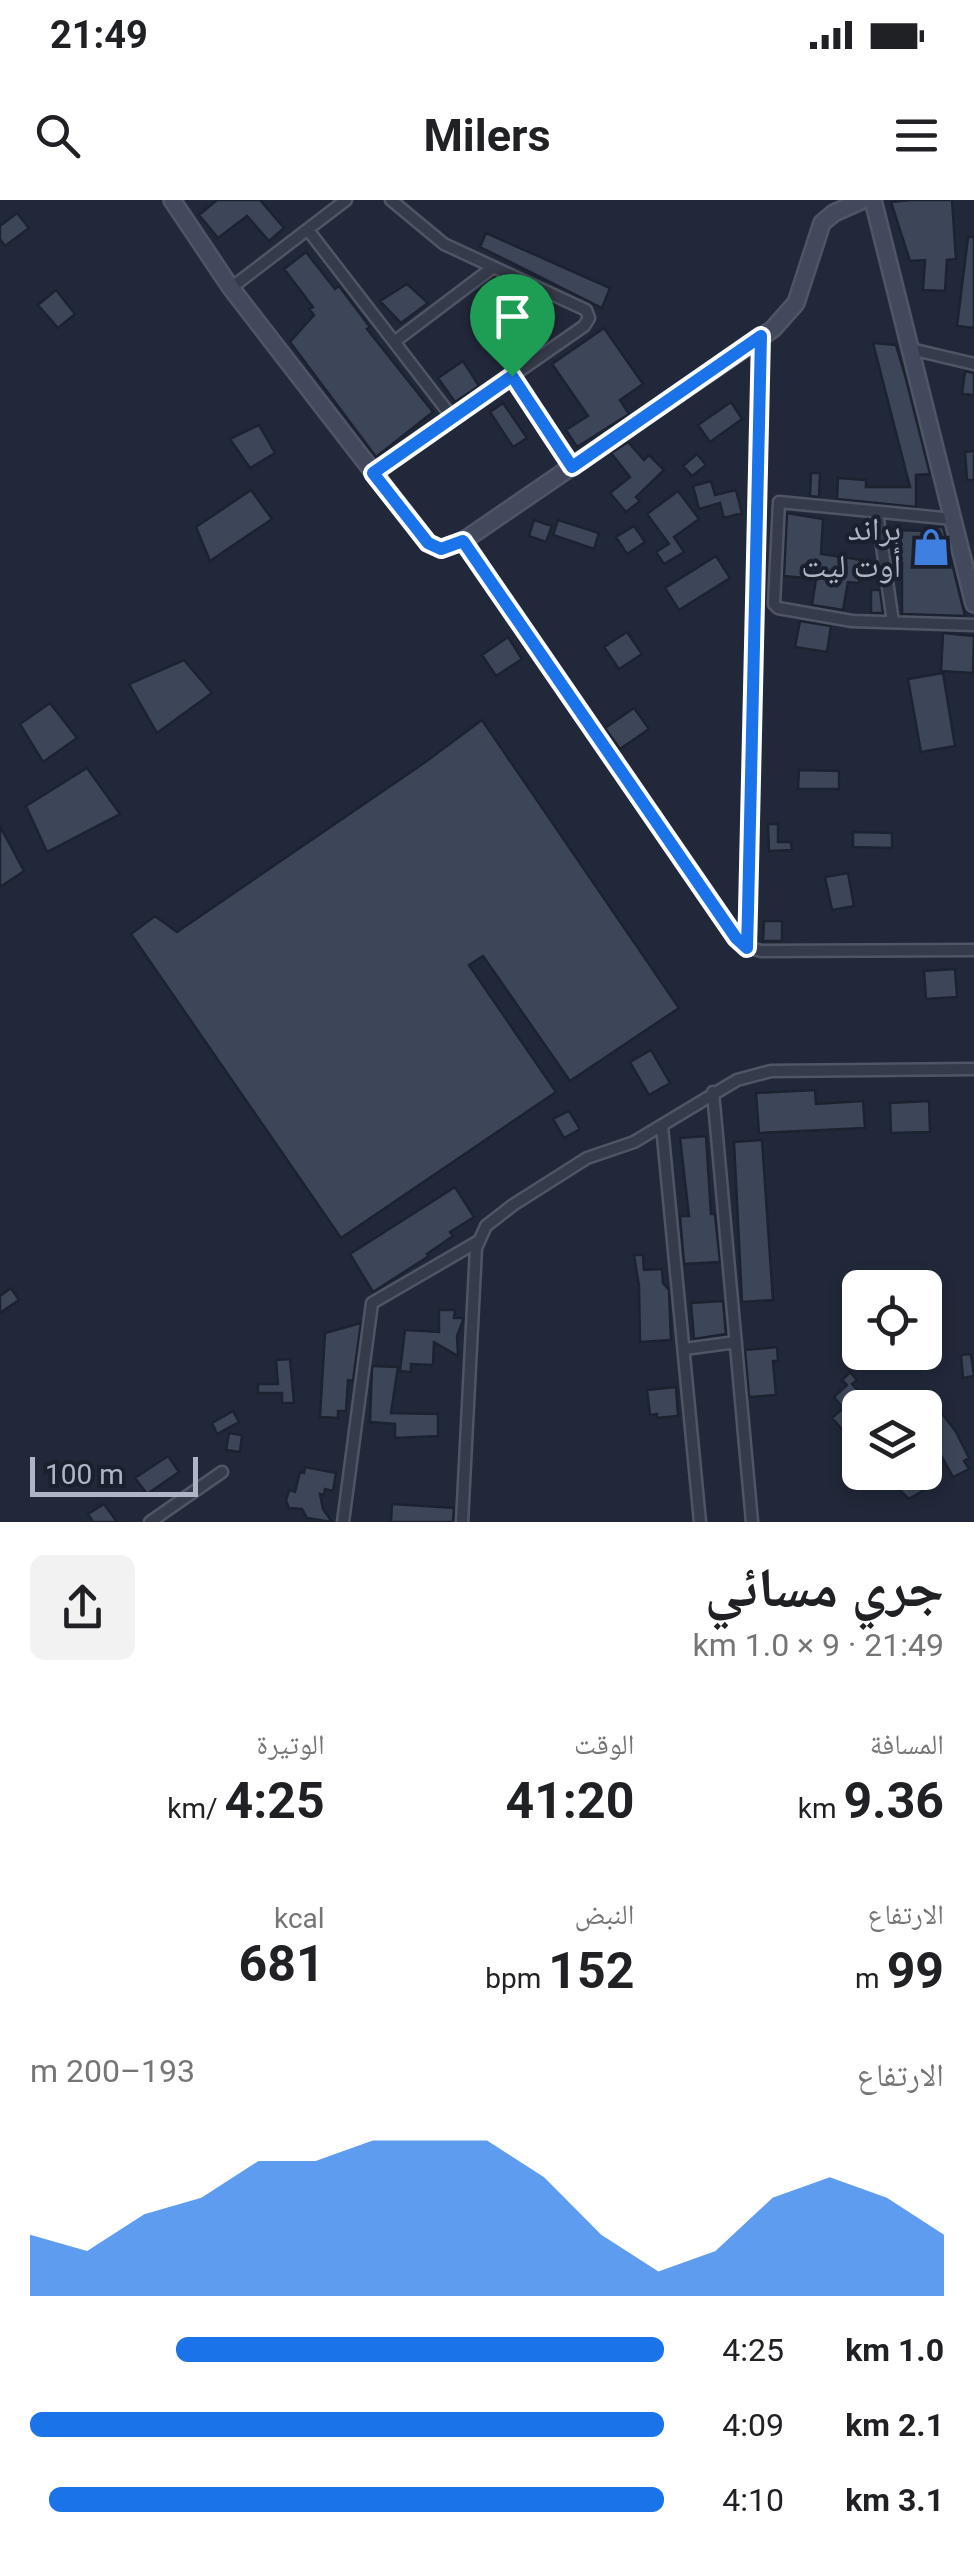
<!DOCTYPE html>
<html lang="ar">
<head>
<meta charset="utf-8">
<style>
  :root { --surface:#fff; --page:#f2f2f2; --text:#202124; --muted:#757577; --accent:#1a73e8 }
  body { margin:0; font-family:Roboto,"Noto Naskh Arabic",sans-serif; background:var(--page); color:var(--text); direction:rtl; height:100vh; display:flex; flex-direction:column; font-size:38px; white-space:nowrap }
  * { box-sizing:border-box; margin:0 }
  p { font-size:32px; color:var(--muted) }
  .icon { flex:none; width:55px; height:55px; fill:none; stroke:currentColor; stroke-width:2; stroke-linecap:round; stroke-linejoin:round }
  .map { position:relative; height:1322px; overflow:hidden; direction:ltr }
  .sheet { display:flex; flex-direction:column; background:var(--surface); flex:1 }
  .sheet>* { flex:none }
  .buttons { position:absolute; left:842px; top:1070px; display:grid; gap:20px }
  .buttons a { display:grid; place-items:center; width:100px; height:100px; border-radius:15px; background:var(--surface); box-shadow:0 5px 15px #0003; font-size:50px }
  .scale { position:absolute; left:30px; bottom:25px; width:168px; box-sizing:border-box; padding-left:10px; border:5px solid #afb5c6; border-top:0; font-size:28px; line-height:35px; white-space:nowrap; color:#afb5c6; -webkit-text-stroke:8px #1a202e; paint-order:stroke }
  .pin { position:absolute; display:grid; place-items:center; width:85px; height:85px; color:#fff; margin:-102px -42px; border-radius:50% 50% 50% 0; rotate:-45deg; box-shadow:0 0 10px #0007 }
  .pin .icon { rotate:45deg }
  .round { display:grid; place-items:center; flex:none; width:105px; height:105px; border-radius:15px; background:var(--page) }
  .overview { display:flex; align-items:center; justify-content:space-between; height:170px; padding:0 30px }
  h1 { font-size:55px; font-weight:700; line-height:75px }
  .stats { display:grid; grid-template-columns:repeat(3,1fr); gap:15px; height:170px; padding:10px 30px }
  .stats div { display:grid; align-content:center }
  .stats b { font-size:50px; font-weight:700 }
  .stats small { font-size:28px; font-weight:400 }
  .stats p { font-size:28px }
  .chart { height:280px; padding:20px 30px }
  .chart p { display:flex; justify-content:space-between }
  .chart svg { width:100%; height:180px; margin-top:10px; fill:var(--accent); opacity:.7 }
  ul { padding:0 30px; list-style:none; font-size:32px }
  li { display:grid; grid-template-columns:160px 120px 1fr; align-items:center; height:75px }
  li i { height:25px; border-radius:12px; background:var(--accent) }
  .status { display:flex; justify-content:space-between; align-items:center; height:70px; padding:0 50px; background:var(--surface); direction:ltr }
  .status svg { height:28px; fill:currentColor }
  header { display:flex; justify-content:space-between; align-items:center; height:130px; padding:0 30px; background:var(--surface); font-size:45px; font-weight:700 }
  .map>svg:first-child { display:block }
  .building { fill:#3d4659; stroke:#1c2230; stroke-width:2.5 }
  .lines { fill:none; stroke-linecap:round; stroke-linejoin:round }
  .street-casing { stroke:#4f5564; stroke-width:15 }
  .secondary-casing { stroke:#4f5564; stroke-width:20 }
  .street { stroke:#353b4a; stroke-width:10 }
  .secondary { stroke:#42495d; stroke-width:15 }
  .route-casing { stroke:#fff; stroke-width:20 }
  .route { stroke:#1a73e8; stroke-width:12 }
  .labels { text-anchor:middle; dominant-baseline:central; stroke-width:8; stroke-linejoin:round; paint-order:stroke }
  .poi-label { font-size:32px; fill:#afb5c6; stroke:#1a202e; text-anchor:end }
</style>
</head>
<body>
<div class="status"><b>21:49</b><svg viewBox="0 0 49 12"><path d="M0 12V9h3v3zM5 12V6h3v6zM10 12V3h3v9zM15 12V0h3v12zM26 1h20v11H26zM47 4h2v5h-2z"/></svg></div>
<header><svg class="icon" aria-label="menu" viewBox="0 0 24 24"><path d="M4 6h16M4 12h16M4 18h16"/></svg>Milers<svg class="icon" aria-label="search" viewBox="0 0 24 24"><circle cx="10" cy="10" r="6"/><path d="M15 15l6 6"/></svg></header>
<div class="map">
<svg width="974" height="1322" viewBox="0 0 974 1322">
  <rect width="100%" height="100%" fill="#212839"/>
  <path class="building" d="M217,0H260L284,28L269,41L247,16L218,38L199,15Z
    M910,0H952L956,59L947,60L945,91L923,90L925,60L910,61L891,2Z
    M17,13L29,28L5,46L0,39V26Z
    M486,33L610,88L602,108L480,47Z
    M968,37H974V128L957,126Z
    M306,52L335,89L339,86L370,127L367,129L433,212L376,257L290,142L314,115L309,109L313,107L284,69Z
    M407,84L428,103L401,123L380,101Z
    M498,87L500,90L507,89L515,105L491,123L476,103Z
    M56,90L75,114L58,128L38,105Z
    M604,128L643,184L620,200L629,214L577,247L566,230L588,216L552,164Z
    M873,143L896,145L906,179L930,274L916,275V307L837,299L838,278L866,280V287H910Z
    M463,161L479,186L455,202L438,178Z
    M965,171L974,173V195L962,194Z
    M731,202L742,219L710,242L698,225Z
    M503,203L527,238L513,247L490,212Z
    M259,225L275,253L250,268L230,239Z
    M628,242L644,260L649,255L664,270L636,297L640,301L626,312L610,293L630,277L611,253Z
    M974,251V280H967L965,252Z
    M697,254L706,265L692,276L683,266Z
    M811,273H820L819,297L810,296Z
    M711,281L715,295L736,290L742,313L724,318L720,303L699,309L693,286Z
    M251,290L272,319L210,361L196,327Z
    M678,291L699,319L674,337L684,352L664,364L656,352L669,344L647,314Z
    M787,313L823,319L821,354L862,360L859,383L848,382L843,410L812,405L816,379L784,376Z
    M534,320L552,326L546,342L529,336Z
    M558,320L599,333L594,349L553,335Z
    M634,326L645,342L627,354L616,337Z
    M932,327H943L965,416L902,414V363L898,362L897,351H892V330L932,331Z
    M716,356L730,378L679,410L665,388Z
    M871,390H880L883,413H871Z
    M800,421L831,426L827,452L795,447Z
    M627,432L642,454L619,469L604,447Z
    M943,433L974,436L973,473L941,471Z
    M508,437L522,459L496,476L482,455Z
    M184,460L212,493L157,533L129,484Z
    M943,473L955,546L921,552L908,479Z
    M50,503L77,538L43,562L20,524Z
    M634,508L649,529L620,549L605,528Z
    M482,520L679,808L570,881L483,756L469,765L556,892L341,1038L131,734L155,716L177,732L424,563Z
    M87,568L120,614L47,652L26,606Z
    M799,570L839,571V589H798Z
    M768,624H778V642H791L792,650L769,651Z
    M0,626L24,671L0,687Z
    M853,632L892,633V648L853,647Z
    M848,673L854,706L832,710L825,677Z
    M764,721H782V741H763Z
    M955,769L957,797L926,799L924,771Z
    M651,850L670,883L649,895L630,862Z
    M815,890L816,904L863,901L865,928L759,933L756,893Z
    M929,901L930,932L891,933L890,903Z
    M569,911L580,929L564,938L553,919Z
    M706,936L711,1014H715L720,1062L684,1064L680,1016H689L680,938Z
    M762,940L773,1100L742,1102L734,942Z
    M455,987L474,1017L450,1032L453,1036L427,1054L429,1056L373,1092L350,1054Z
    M634,1055H643L644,1070L662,1069L663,1083L669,1090L671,1140L640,1142L639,1086Z
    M11,1088L19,1100L0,1113V1096Z
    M723,1101L726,1134L694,1139L691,1103Z
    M439,1110H455L454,1118H464L457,1136L458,1156L434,1142L433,1165L411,1164V1172L400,1171L405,1130L439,1132Z
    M361,1123L353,1181L348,1180L346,1211H338V1218L320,1217L325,1133Z
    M777,1147L778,1161H773L776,1195L749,1197L745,1150Z
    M971,1154L974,1176L963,1178L961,1155Z
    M290,1159L294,1203H282V1193H258V1184H278L276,1160Z
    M372,1166L398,1167L391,1213L438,1214V1236L395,1238V1224L370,1222Z
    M850,1172L857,1180L852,1184L874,1208H860V1249L832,1218L843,1208L834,1197L847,1185L842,1180Z
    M676,1187L678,1216L657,1218V1214L650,1215L647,1190Z
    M925,1191L956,1232L969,1258L964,1261L969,1269L953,1277L926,1228L931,1225L925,1216V1208H911L925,1198Z
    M233,1211L239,1222L217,1234L212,1223Z
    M229,1233L242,1235L240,1252L226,1250Z
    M168,1256L179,1272L147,1294L135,1278Z
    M305,1267L336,1273L333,1291L325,1289L324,1295L320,1294L323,1309L332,1322L307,1318L302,1309L289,1308L286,1301L289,1290L295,1292L300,1272L304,1273Z
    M881,1272H927L918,1281L924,1290L909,1299Z
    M104,1304L117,1322H93L88,1314Z
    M392,1304L454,1308L453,1322H391Z"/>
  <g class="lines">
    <g class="street-casing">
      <path id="street" d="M308,30L452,217
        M231,88L346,0
        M394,142L492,68
        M911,149L974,164
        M512,176L572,267
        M373,273L584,126L589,118L586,110L444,44L391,0
        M877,312L893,422
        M953,319L779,302L774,404L778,408L852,421L974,425
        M463,341L736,738L747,747L761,751L974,750
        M747,747L761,136
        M713,892L752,1322
        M662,926L700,1322
        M685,1149L736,1142
        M150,1322L222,1272
        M343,1322L372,1103L477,1042
        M462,1322L476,1048L486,1026L513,1005L587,958L634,942L737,880L771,871L974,869"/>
    </g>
    <g class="secondary-casing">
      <path id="secondary" d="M172,0L231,88L428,343L441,349L463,341L773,129L796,103L822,23L834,13L863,0
        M873,0L974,404"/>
    </g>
    <use href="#street" class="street"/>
    <use href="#secondary" class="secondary"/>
  </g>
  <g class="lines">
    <g class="route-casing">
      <path id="route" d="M761,136L748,711L747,748L736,738L463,341L441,349L428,343L373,273L512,176L572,267Z"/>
    </g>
    <use href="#route" class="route"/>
  </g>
  <defs>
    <g id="shop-bare" transform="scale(3)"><path d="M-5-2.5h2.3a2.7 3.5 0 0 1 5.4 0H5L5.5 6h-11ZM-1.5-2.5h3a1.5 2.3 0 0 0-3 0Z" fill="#3f7fe0" stroke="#1a202e" stroke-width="2.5" paint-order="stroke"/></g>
  </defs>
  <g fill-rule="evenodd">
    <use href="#shop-bare" x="931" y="347"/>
  </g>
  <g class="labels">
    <g class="poi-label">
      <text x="901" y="329">براند<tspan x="901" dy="37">أوت ليت</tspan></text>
    </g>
  </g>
</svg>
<div class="buttons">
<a><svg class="icon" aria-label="locate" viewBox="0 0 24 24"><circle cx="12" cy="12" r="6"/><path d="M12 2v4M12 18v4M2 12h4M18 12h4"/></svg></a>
<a><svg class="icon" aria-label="layers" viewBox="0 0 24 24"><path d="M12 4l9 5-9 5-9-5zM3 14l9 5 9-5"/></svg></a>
</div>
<div class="scale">100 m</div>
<div class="pin" style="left:512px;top:176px;background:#1e9e55"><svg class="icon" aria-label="arrive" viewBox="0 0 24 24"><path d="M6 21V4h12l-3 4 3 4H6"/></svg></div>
</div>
<section class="sheet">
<div class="overview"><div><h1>جري مسائي</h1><p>21:49 · 9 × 1.0 km</p></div><a class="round"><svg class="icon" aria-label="share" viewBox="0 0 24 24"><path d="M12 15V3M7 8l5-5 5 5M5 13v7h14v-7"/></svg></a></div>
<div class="stats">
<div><p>المسافة</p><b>9.36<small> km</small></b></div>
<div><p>الوقت</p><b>41:20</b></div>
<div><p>الوتيرة</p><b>4:25<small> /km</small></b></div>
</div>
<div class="stats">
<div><p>الارتفاع</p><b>99<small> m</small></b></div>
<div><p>النبض</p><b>152<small> bpm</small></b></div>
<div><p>kcal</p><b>681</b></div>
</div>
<div class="chart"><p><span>الارتفاع</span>193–200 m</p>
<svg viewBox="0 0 160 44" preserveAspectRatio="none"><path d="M0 44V29L10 33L20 24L30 20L40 11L50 11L60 6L70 6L80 6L90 15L100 29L110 38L120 33L130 20L140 15L150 20L160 29V44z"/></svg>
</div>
<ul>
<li><b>1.0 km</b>4:25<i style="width:77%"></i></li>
<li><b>2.1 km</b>4:09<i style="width:100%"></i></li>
<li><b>3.1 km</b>4:10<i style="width:97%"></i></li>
</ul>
</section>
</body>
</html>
